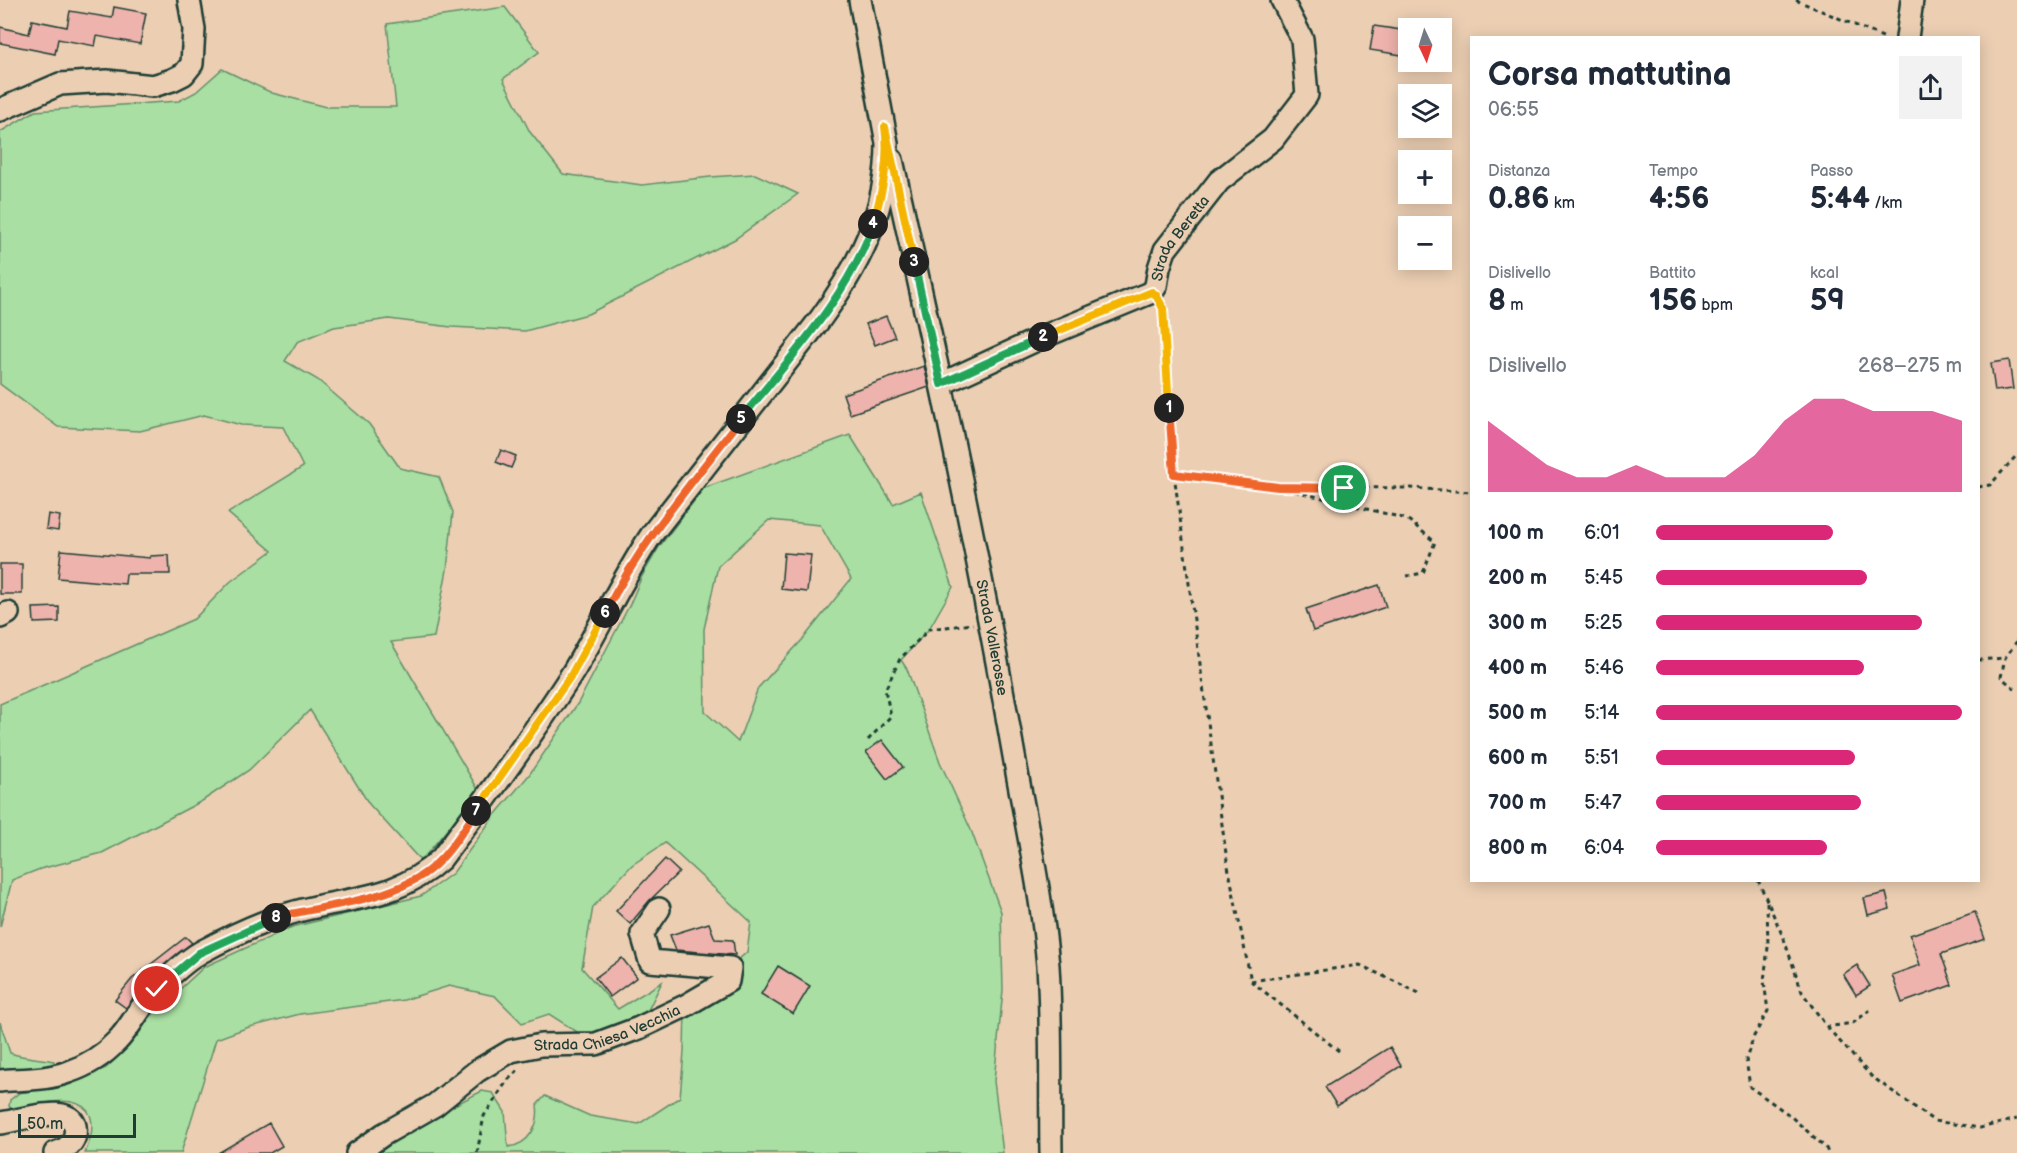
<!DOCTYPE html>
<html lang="it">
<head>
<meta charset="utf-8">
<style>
  :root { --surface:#fff; --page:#f2f2f3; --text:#1f2937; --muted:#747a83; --accent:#db2777 }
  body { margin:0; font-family:"Balsamiq Sans",sans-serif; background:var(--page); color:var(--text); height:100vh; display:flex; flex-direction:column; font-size:22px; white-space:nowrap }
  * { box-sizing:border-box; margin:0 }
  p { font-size:20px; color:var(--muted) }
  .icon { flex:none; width:33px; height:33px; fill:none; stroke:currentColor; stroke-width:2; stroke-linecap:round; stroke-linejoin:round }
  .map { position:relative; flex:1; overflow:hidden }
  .details { position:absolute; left:1470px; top:36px; width:510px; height:846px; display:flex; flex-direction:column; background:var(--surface); border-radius:0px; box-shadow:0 3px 15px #0003 }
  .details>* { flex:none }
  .needle { width:39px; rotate:176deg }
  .buttons { position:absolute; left:1398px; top:18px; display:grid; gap:12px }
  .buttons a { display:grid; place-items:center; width:54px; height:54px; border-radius:0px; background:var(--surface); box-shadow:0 3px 15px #0003; font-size:30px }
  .scale { position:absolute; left:18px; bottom:15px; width:118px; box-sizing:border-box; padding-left:6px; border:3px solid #1f3d34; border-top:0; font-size:16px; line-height:21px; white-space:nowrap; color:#1f3d34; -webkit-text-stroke:4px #eccfb3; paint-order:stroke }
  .pin { position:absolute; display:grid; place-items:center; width:51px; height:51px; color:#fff; margin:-26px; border:3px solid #fff; border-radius:50%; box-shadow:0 2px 6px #0007 }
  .km { position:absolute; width:30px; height:30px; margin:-15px; border-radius:50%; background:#222; color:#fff; font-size:16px; line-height:30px; text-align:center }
  .round { display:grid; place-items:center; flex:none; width:63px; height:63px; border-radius:0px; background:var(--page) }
  .headline { display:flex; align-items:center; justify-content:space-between; height:102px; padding:0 18px }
  h1 { font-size:33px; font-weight:600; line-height:45px }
  .figures { display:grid; grid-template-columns:repeat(3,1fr); gap:9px; height:102px; padding:6px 18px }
  .figures div { display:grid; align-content:center }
  .figures b { font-size:30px; font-weight:600 }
  .figures small { font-size:16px; font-weight:400 }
  .figures p { font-size:16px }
  .chart { height:168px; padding:12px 18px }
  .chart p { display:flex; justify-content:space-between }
  .chart svg { width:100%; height:108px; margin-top:6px; fill:var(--accent); opacity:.7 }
  ul { padding:0 18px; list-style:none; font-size:20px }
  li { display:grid; grid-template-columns:96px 72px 1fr; align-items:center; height:45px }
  li i { height:15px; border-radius:8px; background:var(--accent) }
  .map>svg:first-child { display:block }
  .green { fill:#a9dfa2; stroke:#648e6b; stroke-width:1.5; fill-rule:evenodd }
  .building { fill:#eeb3ac; stroke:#1f3d34; stroke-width:1.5 }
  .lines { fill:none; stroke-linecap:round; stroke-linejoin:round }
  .minor-casing { stroke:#1f3d34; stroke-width:26 }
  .path { stroke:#1f3d34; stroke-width:3; stroke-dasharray:4.5 4.5; stroke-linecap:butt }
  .minor { stroke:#eccfb3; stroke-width:21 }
  .split-1-casing { stroke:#fff; stroke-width:12 }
  .split-2-casing { stroke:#fff; stroke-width:12 }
  .split-3-casing { stroke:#fff; stroke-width:12 }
  .split-4-casing { stroke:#fff; stroke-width:12 }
  .split-5-casing { stroke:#fff; stroke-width:12 }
  .split-6-casing { stroke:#fff; stroke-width:12 }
  .split-7-casing { stroke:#fff; stroke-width:12 }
  .split-8-casing { stroke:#fff; stroke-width:12 }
  .split-9-casing { stroke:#fff; stroke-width:12 }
  .split-1 { stroke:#f0652b; stroke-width:8 }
  .split-2 { stroke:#f5b400; stroke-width:8 }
  .split-3 { stroke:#22a559; stroke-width:8 }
  .split-4 { stroke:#f5b400; stroke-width:8 }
  .split-5 { stroke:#22a559; stroke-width:8 }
  .split-6 { stroke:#f0652b; stroke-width:8 }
  .split-7 { stroke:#f5b400; stroke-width:8 }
  .split-8 { stroke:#f0652b; stroke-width:8 }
  .split-9 { stroke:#22a559; stroke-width:8 }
  .labels { text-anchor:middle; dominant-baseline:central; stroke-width:4.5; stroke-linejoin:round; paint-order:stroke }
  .street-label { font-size:15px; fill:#1f3d34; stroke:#eccfb3 }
</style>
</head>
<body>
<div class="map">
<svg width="2017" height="1153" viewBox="0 0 2017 1153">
  <rect width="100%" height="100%" fill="#eccfb3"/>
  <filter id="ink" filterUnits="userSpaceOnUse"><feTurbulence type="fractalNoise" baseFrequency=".0167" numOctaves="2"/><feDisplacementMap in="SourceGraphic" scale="12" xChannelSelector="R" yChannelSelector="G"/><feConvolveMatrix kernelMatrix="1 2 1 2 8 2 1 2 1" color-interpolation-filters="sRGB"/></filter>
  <g filter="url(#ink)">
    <path class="green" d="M505,7L539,52L503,79L530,132L563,174L642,185L710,177L755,174L798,194L735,239L588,314L525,331L451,327L389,319L334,327L297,342L285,361L318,380L369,424L400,468L439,477L453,512L447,570L434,637L391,642L479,791L421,861L369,804L310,710L249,770L202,801L102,853L40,869L12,880L0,927V704L194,619L230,582L272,551L228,513L303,467L283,427L241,425L204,415L140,431L58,427L0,384V132L35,111L179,101L196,92L222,69L272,93L326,107H396L387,24Z
      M850,435L893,504L921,492L953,587L929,629L901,660L907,669L940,762L971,830L1001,912L1003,990L994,1081L1003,1153H373L421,1122L482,1091L493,1093L505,1112L508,1147C529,1145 540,1125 537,1105L545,1096L590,1116L639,1124L680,1097L684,1052L685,1006L747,952L751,922L665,843L632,865L593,907L582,968L618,1009L662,982L639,1028L596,1044L549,1014L522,1023L495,996L449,986L404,1000L300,1014L246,1028L216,1039L181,1153H85C102,1114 87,1095 45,1103C34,1105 24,1109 12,1110L9,1106L10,1100L19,1093L55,1086L106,1068L127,1048L151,1016L204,967L292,927L421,896L453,873L494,816L529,775L578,703L630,604L642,576L659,547L704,488ZM769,520L820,525L851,579L803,639L758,688L738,742L705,712L704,629L718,566Z
      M0,1022L10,1053C24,1058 39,1058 54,1061L53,1067L0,1072Z"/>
    <path class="building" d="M114,7L146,13L140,44L97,36L95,46L58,39L55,54L0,43V27L29,34L32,20L67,27L70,11L112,18Z
      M1374,26L1408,31V56L1370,50Z
      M886,316L895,337L875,345L866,324Z
      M2009,360L2013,389L1995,391L1991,363Z
      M924,366L929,387L850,414L843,394Z
      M501,450L516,456L511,468L496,462Z
      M48,514L60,516L58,531L46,529Z
      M61,550L150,558V556L169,555L170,574H126L125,584L58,578Z
      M784,553L811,555L807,592L781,589Z
      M0,564H22V594H0Z
      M1379,585L1386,607L1313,631L1306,609Z
      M59,607V622L34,623L33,608Z
      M882,740L903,767L887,779L866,752Z
      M665,859L679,872L649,901L630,924L616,911Z
      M1886,893L1890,909L1868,915L1864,898Z
      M1975,912L1985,939L1941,954L1952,985L1902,1003L1892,975L1920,965L1910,935Z
      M709,923L715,939L733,940L735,955L676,950L670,935Z
      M186,937L192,943L153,974L126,1008L115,1000L132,979Z
      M622,958L637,977L610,997L595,978Z
      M1857,965L1870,986L1856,995L1843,974Z
      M778,966L810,986L793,1014L761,994Z
      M1390,1047L1401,1066L1337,1106L1325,1087Z
      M269,1123L282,1146L270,1153H218Z"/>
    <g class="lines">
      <g class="minor-casing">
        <g id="minor">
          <path d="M1907,38L1912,0"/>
          <path d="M0,110L60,84L107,81L153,86L172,80L184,74L192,64L194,29L189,0"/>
          <path id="s1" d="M892,160C936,358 979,556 1014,756C1026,825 1042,895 1048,966C1052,1028 1050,1091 1051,1153"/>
          <path id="s2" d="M941,384L1045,336L1152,292L1156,286L1159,268L1165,250L1219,181L1273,139L1307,95L1302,39L1282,0"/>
          <path d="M0,617L8,613"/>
          <path d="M0,1081C22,1079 47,1080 68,1072C86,1066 104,1055 117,1041C128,1030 135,1016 144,1004C154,989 185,961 201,952C227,938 256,924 285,915C342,896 392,904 441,859C485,800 530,739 570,677C599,630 621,580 652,534L821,318C860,264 887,211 887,143L860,0"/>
          <path d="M0,1123C19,1121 81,1098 75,1135C73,1145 64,1150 55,1153"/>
          <path id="s3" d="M357,1153L384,1134L435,1105L477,1071L511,1051L541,1045L596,1044L639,1028L685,1006L728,981L730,968L650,961L642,934L659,909"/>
        </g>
      </g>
      <path class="path" d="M1796,0L1885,38
        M1162,306L1165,336L1174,474L1278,487L1409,488L1472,492
        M1174,474L1227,861L1251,981L1340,1052
        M1978,487L1990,485L2017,455
        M1286,489L1407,519L1435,542L1423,573L1407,576
        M2017,641L2005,658L2001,677L2015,689L2017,688
        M1978,660L2005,658
        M868,740L891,716L885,690L900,659L929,629L973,624
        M1758,880L1784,939L1802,992L1827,1027L1853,1023L1870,1010
        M1767,902L1768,947L1764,981L1768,1011L1754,1036L1746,1059L1750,1087L1788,1114L1826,1148L1828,1153
        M1251,981L1360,965L1419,993
        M1827,1027L1871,1076L1934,1121L1980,1128L2017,1119
        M477,1153L484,1116L507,1081L520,1068"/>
      <use href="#minor" class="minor"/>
    </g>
  </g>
  <g class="lines" filter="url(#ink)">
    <g class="split-1-casing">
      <path id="split-1" d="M1169,408L1174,474L1278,487L1344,488"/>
    </g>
    <g class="split-2-casing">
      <path id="split-2" d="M1043,337L1152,292L1156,295L1163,308L1169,408"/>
    </g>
    <g class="split-3-casing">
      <path id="split-3" d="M914,262L941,384L1043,337"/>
    </g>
    <g class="split-4-casing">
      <path id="split-4" d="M873,224C882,192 890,161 885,127L914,262"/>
    </g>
    <g class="split-5-casing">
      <path id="split-5" d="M741,419C788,360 849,296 873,224"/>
    </g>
    <g class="split-6-casing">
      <path id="split-6" d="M605,613C641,542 692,482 741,419"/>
    </g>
    <g class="split-7-casing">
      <path id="split-7" d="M476,811L570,677L605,613"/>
    </g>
    <g class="split-8-casing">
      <path id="split-8" d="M276,918L285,915C335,904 404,899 440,860C454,846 465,828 476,811"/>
    </g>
    <g class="split-9-casing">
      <path id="split-9" d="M157,989L199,953L276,918"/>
    </g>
    <use href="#split-1" class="split-1"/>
    <use href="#split-2" class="split-2"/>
    <use href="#split-3" class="split-3"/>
    <use href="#split-4" class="split-4"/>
    <use href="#split-5" class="split-5"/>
    <use href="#split-6" class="split-6"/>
    <use href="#split-7" class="split-7"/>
    <use href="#split-8" class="split-8"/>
    <use href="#split-9" class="split-9"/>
  </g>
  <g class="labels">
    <g class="street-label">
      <text stroke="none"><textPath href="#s2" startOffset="292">Strada Beretta</textPath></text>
      <text stroke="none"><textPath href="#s1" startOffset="488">Strada Vallerosse</textPath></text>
      <text stroke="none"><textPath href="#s3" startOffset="285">Strada Chiesa Vecchia</textPath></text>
    </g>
  </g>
</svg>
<div class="buttons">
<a><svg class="needle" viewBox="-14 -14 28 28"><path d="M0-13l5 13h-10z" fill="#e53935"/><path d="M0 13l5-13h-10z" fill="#747a83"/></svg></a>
<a><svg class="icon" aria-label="layers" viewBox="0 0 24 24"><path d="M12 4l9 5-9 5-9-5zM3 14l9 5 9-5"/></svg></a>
<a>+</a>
<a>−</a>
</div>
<div class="scale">50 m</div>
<div class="pin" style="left:1344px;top:488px;background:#1e9e55"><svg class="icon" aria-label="arrive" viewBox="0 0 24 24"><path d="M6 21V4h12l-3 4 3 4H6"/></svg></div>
<div class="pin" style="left:157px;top:989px;background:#d93025"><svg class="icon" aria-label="check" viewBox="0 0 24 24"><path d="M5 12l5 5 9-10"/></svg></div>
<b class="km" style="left:1169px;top:408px">1</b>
<b class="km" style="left:1043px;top:337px">2</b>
<b class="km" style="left:914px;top:262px">3</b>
<b class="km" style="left:873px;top:224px">4</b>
<b class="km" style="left:741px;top:419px">5</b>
<b class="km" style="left:605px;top:613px">6</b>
<b class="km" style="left:476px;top:811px">7</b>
<b class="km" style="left:276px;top:918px">8</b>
<section class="details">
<div class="headline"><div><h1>Corsa mattutina</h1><p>06:55</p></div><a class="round"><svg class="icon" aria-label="share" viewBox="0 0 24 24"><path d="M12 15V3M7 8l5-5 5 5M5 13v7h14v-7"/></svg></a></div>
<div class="figures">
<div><p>Distanza</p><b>0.86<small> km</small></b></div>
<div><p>Tempo</p><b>4:56</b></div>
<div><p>Passo</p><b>5:44<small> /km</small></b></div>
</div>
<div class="figures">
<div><p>Dislivello</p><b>8<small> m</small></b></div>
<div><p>Battito</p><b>156<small> bpm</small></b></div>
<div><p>kcal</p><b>59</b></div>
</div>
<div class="chart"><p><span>Dislivello</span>268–275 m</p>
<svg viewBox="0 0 160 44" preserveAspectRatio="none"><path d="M0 44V15L10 24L20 33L30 38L40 38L50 33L60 38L70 38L80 38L90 29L100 15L110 6L120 6L130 11L140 11L150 11L160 15V44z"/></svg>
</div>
<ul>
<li><b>100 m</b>6:01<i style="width:58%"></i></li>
<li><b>200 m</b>5:45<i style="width:69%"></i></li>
<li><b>300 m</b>5:25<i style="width:87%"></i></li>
<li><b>400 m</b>5:46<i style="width:68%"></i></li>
<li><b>500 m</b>5:14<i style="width:100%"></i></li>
<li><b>600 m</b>5:51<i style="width:65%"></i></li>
<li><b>700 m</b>5:47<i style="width:67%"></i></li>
<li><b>800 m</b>6:04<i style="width:56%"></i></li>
</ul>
</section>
</div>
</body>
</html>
